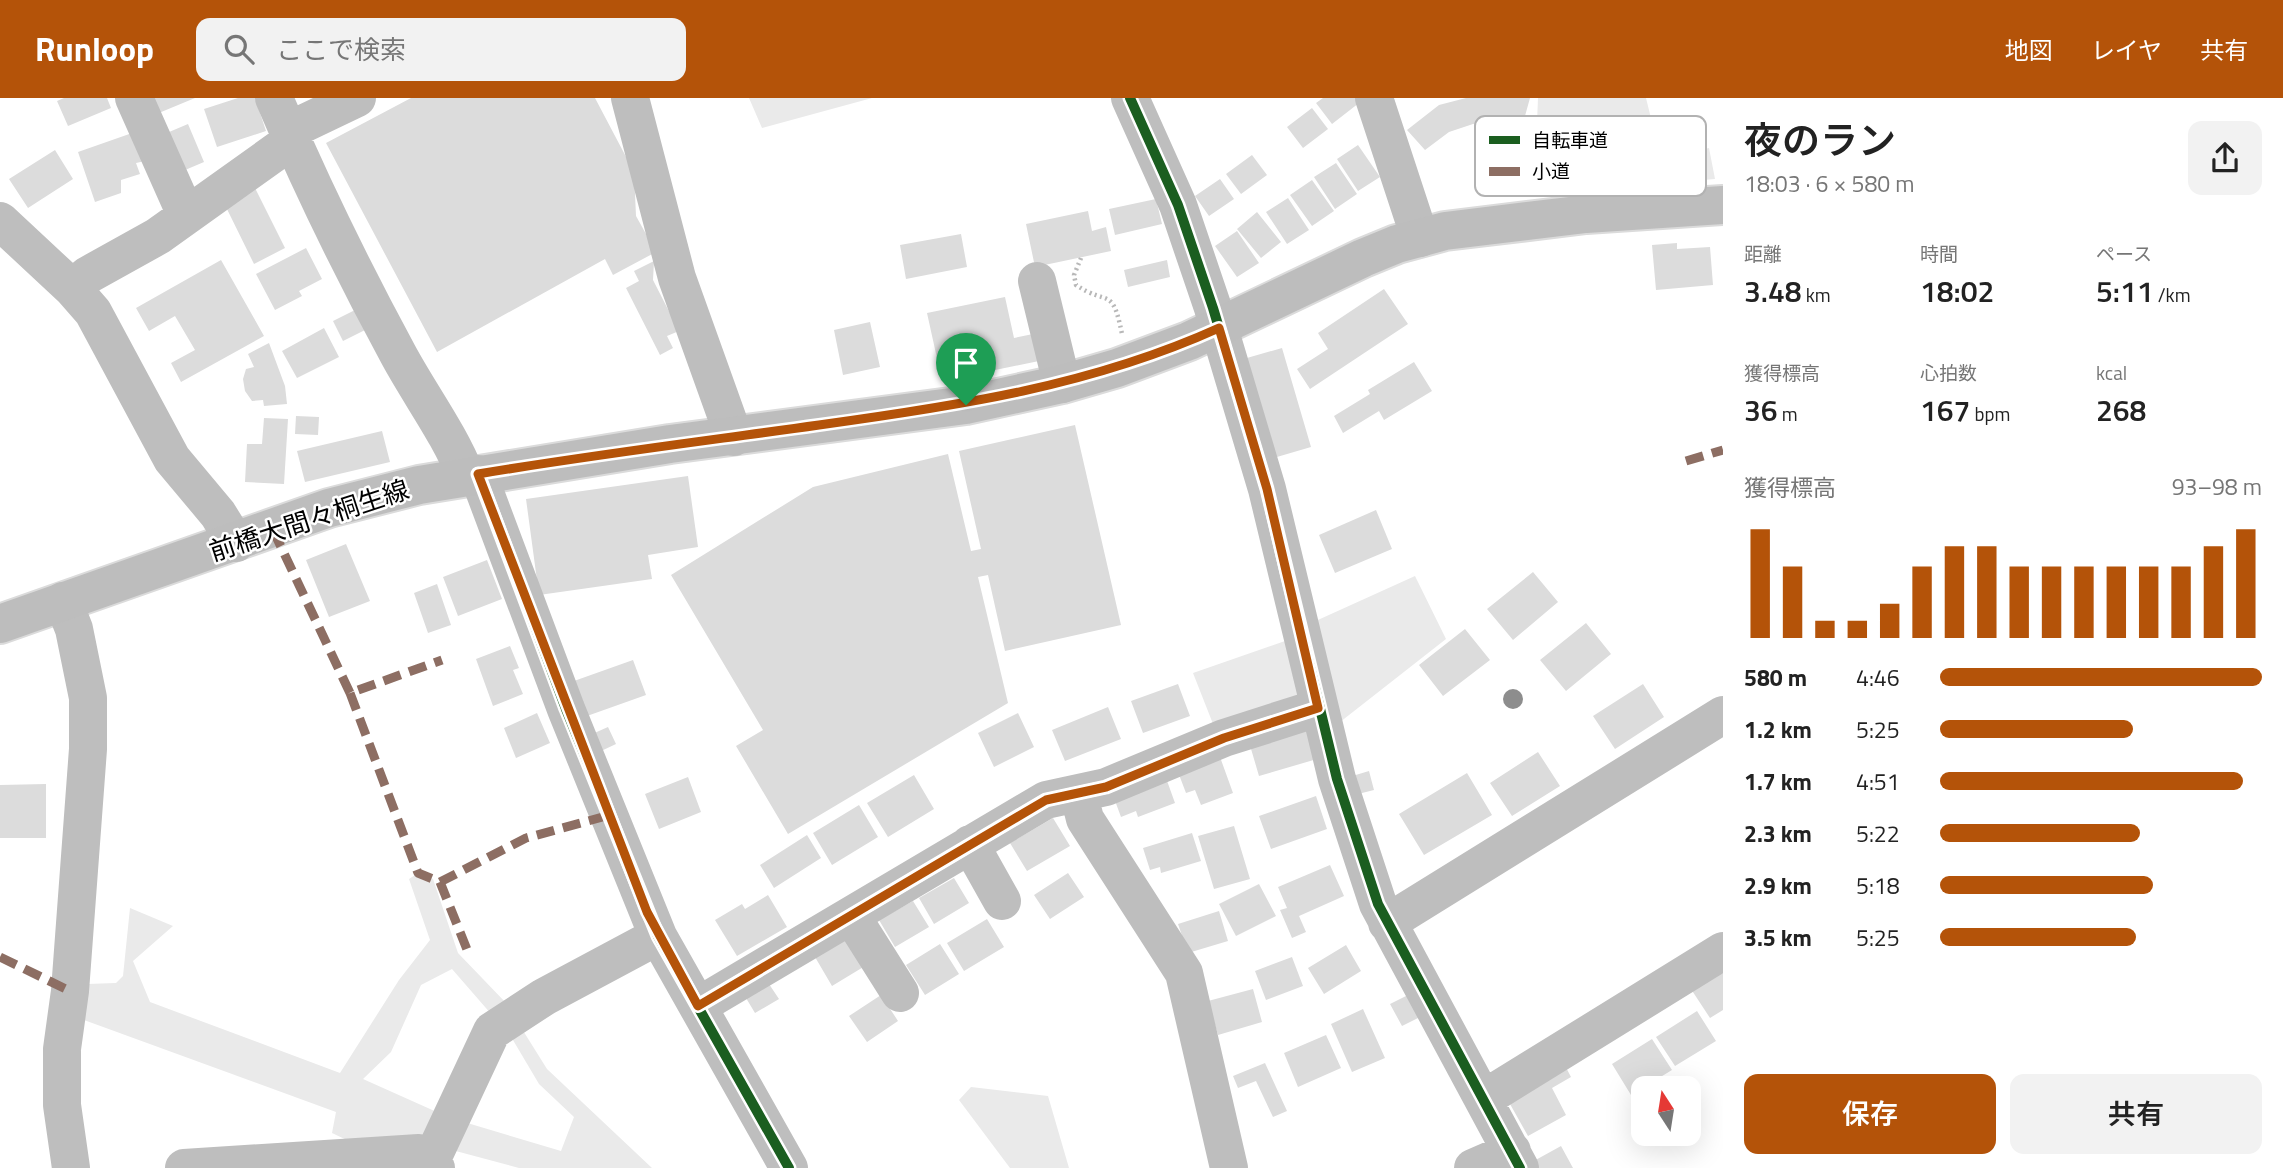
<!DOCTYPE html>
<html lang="ja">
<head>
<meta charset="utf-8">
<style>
  :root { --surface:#fff; --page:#f2f2f2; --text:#222; --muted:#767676; --accent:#b45309 }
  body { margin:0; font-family:"Titillium Web","Noto Sans JP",sans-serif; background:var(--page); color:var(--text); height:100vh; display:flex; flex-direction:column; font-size:26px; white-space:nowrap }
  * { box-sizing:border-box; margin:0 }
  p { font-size:23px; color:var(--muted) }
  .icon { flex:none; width:38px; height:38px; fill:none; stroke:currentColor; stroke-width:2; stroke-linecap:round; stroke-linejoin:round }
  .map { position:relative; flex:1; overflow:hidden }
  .drawer { display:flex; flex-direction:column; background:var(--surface); width:560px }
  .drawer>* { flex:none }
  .needle { width:46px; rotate:348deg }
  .tools { position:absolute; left:1631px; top:978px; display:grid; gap:14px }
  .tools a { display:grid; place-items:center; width:70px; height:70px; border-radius:14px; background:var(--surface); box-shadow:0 7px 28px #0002; font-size:35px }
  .pin { position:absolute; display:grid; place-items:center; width:60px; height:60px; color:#fff; margin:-72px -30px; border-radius:50% 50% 50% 0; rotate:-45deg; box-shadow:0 0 7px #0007 }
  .pin .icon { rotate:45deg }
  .round { display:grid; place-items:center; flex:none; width:74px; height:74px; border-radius:14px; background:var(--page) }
  .headline { display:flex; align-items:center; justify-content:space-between; height:119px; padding:0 21px }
  h1 { font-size:38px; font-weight:600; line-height:52px }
  .figures { display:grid; grid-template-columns:repeat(3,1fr); gap:10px; height:119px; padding:7px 21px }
  .figures div { display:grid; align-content:center }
  .figures b { font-size:30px; font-weight:600 }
  .figures small { font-size:19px; font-weight:400 }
  .figures p { font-size:19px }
  .chart { height:196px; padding:14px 21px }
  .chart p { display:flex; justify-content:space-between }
  .chart svg { width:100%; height:126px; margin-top:7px; stroke:var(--accent); stroke-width:6 }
  .cta { display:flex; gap:14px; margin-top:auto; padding:14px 21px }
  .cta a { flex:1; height:80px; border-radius:14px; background:var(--accent); color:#fff; font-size:28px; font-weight:600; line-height:80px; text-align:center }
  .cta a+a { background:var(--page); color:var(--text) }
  ul { padding:0 21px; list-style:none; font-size:23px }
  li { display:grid; grid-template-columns:112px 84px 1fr; align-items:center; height:52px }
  li i { height:18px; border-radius:9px; background:var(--accent) }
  header { display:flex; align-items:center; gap:42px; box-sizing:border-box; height:98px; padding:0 35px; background:var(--accent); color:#fff }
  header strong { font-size:33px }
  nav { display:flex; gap:38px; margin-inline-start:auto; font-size:24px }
  .search { width:490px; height:63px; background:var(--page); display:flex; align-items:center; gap:18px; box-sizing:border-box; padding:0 24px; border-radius:14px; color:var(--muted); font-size:26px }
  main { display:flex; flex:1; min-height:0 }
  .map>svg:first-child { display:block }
  .green { fill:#eaeaea }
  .building { fill:#dcdcdc }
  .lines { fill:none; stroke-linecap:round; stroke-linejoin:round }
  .major-casing { stroke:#dbdbdb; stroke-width:42 }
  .path { stroke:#b8b8b8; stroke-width:4.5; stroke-dasharray:2 3.5; stroke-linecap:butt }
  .minor { stroke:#bebebe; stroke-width:38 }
  .major { stroke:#bdbdbd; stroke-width:38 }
  .quiet { stroke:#8d6e63; stroke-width:9; stroke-dasharray:18 9; stroke-linecap:butt }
  .cycleway-casing { stroke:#fff; stroke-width:15 }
  .cycleway { stroke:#1b5e20; stroke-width:10 }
  .tree { fill:#8d8d8d }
  .route-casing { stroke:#fff; stroke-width:14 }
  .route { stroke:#b45309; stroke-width:9 }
  .labels { text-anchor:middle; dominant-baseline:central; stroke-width:5; stroke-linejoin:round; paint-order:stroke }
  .street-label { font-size:26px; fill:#000; stroke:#fff }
  .key { fill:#fff; stroke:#b2b2b2; stroke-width:2 }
  .key-label { font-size:19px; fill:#000 }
</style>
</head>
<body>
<header>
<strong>Runloop</strong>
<div class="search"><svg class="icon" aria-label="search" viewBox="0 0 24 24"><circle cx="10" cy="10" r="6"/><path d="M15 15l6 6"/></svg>ここで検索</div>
<nav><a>地図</a><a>レイヤ</a><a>共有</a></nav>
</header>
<main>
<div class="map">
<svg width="1723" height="1070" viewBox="0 0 1723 1070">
  <rect width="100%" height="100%" fill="#fff"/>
  <path class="green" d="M749,0H872L762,30Z
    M1538,0H1646L1661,61L1709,50L1715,81L1642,87L1630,30L1536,49Z
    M1415,478L1446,541L1335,628L1309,526Z
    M1285,543L1299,601L1215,631L1193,575Z
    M418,775L433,781L458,855L507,906L492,917L452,871L421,887L391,954L363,981L439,1015L428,1042L351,1044L332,1035L336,1014L84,922L87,886L116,885L123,878L130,810L173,828L133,863L150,904L340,975L399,882L430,842L409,781Z
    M522,931L547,971L652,1070H519L452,1052L464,1024L561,1053L574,1019L539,986L510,937Z
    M971,989L1048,998L1069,1070H1010L959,1002Z"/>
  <path class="building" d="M64,0H107L111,10L68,28L57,3Z
    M147,0H195L154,17Z
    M238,0H255L266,33L217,49L204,11Z
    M411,0H595L634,74L636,118L656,154L613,177L605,161L437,254L326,45Z
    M1323,0H1355L1359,5L1332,26L1316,5Z
    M1466,0H1530L1523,25L1508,21L1473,26L1449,34L1425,52L1407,32L1439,7Z
    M1312,10L1328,31L1303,50L1287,29Z
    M188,26L204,64L178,75L162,37Z
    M135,34L145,63L136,65L140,76L121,82V95L95,104L78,54Z
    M1358,47L1380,79L1358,93L1337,61Z
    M55,52L73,81L28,110L9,81Z
    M1252,57L1267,77L1241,96L1226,76Z
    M1336,65L1357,96L1335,111L1314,79Z
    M1220,81L1234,101L1209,118L1195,98Z
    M1312,82L1334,113L1312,128L1290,97Z
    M255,90L285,150L254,166L224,105Z
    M1288,100L1309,132L1287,146L1266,114Z
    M1156,101L1162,126L1115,137L1109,111Z
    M1088,113L1092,133L1106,129L1111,153L1035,169L1026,126Z
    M1257,114L1281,144L1261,160L1237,131Z
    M1237,133L1259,165L1237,179L1215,148Z
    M961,136L967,169L906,181L900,147Z
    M1677,145V151L1710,149L1713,187L1656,192L1652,147Z
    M306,150L322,181L299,193L302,198L275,212L256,176Z
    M221,162L264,238L181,284L171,265L195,252L175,218L149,233L136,210Z
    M1167,162L1170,179L1128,189L1124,172Z
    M654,163L653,182L679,233L667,238L673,250L660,257L626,190L639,183L634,173Z
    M1384,191L1408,226L1310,291L1297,271L1328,251L1318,235Z
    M1005,199L1014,240L1033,236L1039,263L942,283L927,215Z
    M359,210L369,230L343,243L333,223Z
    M870,224L880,269L843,277L834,232Z
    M324,230L339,259L297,280L282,253Z
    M269,245L285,288L287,306L264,308L263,302L252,303L245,293L243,281L246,271L254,269L248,256Z
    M1282,250L1311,349L1270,361L1240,262Z
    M1414,264L1432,293L1384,322L1379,313L1343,335L1334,318L1370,296L1368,292Z
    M296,318L319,319L318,337L295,336Z
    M264,320L288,321L284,386L245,384L247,346H262Z
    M1075,327L1121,527L1005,553L988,477L978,479L1008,605L788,736L736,648L763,632L671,477L813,389L948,356L971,453L981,451L959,353Z
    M382,333L390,364L305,384L297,353Z
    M688,378L698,449L648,457L652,481L539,497L526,401Z
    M1376,412L1392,451L1335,475L1319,437Z
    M346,446L370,503L329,519L306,462Z
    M487,462L502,501L458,518L443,479Z
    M1533,474L1558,504L1513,542L1487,511Z
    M437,486L451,527L428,535L414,495Z
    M1586,525L1611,556L1566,593L1540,562Z
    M1465,531L1490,562L1443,598L1419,567Z
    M510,548L519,570L513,572L523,596L493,608L476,561Z
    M633,562L646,597L587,618L574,583Z
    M1178,586L1190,618L1143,635L1131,603Z
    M1643,586L1664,619L1615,651L1593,618Z
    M1108,609L1121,641L1065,663L1052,632Z
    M537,615L550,645L516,660L504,630Z
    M1018,615L1034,649L994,669L978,635Z
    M608,629L616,646L599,654L590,637Z
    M1308,630L1317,661L1259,678L1249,644Z
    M1538,654L1560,688L1512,718L1490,685Z
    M1220,659L1233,695L1201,707L1195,692L1186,695L1178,674Z
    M1369,673L1374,692L1354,697L1349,679Z
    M1467,675L1492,717L1424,757L1399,716Z
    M914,677L934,711L888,739L867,705Z
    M688,679L701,714L659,731L645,696Z
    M1166,680L1175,705L1138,719L1136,713L1121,719L1114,700Z
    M46,686V740H0V687Z
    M1316,698L1327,731L1271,751L1259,718Z
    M859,707L878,739L832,767L813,735Z
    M1053,720L1070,748L1027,773L1010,745Z
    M1234,728L1250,781L1214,791L1198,738Z
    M1192,735L1201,763L1161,775L1160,769L1150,772L1143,750Z
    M807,737L821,760L774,790L760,767Z
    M1330,767L1344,798L1299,818L1306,834L1292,840L1280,812L1287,810L1278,789Z
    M1068,775L1084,799L1050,821L1034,797Z
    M954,780L969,805L934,826L919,800Z
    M1259,786L1276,818L1236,838L1219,806Z
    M768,797L787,829L737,858L715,822L742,806L745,811Z
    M913,803L929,829L895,849L879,822Z
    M1219,813L1228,843L1188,855L1178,826Z
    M987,821L1004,849L964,873L947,845Z
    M848,839L865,868L832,888L815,859Z
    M940,846L959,876L925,897L906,867Z
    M1346,847L1361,873L1324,896L1308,870Z
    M1292,859L1303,888L1266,902L1255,873Z
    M1723,875V912L1710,920L1689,888Z
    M769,886L779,901L755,915L746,900Z
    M1253,891L1262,924L1218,937L1208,903Z
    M1410,896L1422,918L1402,928L1390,906Z
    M881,897L898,923L867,944L849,918Z
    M1363,911L1385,960L1352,974L1331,926Z
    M1697,913L1716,943L1675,968L1656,939Z
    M1326,937L1341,970L1298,989L1284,955Z
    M1652,941L1672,972L1631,997L1612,966Z
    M1562,962L1571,979L1552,990L1566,1017L1528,1038L1510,1006Z
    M1265,965L1287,1013L1273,1019L1256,983L1238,990L1233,978Z
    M1561,1048L1573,1070H1536L1532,1064Z"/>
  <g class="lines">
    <g class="major-casing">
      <path id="major" d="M0,526L329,410L419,387L670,346L966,307L1062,286L1117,270L1189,243L1363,160L1397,146L1445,133L1586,116L1723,107"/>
    </g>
    <path class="path" d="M1081,160L1074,177L1076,187C1109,209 1112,187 1122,236"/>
    <path class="minor" d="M134,0L186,117
      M274,0C311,87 353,173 398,256C420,297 449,335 466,378
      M630,0L677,180L734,339
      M1130,0L1178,107L1213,210L1267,391L1337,681L1378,806L1520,1070
      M1374,0L1420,140
      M288,33L357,0
      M0,123L72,190L93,214L172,361L218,416L236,445
      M1037,183L1062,286
      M72,190L88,177L158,138L291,43
      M478,376L566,611L658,838L789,1070
      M63,503L74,531L88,600V651L70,893L62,951V1007L71,1070
      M1079,697L1085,721L1184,875L1229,1070
      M970,746L1002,803
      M852,819L900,895
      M1387,825L1723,617
      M698,908L1046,702L1106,689L1224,640L1318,610
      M1485,1000L1723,853
      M432,1061L492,933L544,899L658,838
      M184,1070L419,1055L432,1061L436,1070
      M1473,1070L1512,1053"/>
    <use href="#major" class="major"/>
    <path class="quiet" d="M1686,363L1723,352
      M273,432L350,595L442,562
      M350,595L418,775L440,784L526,740L610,717
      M440,784L468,854
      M0,859L70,893"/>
    <g class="cycleway-casing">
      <path id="cycleway" d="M1130,0L1178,107L1213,210L1267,391L1337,681L1378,806L1520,1070
        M478,376L566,611L658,838L789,1070
        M698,908L1046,702L1106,689L1224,640L1318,610"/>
    </g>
    <use href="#cycleway" class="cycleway"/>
  </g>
  <circle class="tree" cx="1513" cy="601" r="10"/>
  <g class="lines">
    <g class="route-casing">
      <path id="route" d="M1219,230L1267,391L1318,610L1224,640L1106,689L1046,702L698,908L647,814L478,376C591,357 705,343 819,327C957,308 1091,288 1219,230Z"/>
    </g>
    <use href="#route" class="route"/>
  </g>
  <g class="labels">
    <g class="street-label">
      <text transform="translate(309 422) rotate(-18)">前橋大間々桐生線</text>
    </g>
  </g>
  <rect x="1475" y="18" width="231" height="80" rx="10" class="key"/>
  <rect x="1489" y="38" width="31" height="8" fill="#1b5e20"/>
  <rect x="1489" y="69" width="31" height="9" fill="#8d6e63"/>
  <g class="key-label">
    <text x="1532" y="49">自転車道</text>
    <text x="1532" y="80">小道</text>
  </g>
</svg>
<div class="tools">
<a><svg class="needle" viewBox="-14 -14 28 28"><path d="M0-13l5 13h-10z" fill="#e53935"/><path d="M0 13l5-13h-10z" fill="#767676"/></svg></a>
</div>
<div class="pin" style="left:966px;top:307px;background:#1e9e55"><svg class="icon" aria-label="arrive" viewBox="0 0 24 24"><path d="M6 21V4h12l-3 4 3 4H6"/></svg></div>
</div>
<section class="drawer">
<div class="headline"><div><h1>夜のラン</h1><p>18:03 · 6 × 580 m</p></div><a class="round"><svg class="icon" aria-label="share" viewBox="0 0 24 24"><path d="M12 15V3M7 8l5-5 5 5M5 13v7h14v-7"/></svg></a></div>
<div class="figures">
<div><p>距離</p><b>3.48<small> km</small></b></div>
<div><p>時間</p><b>18:02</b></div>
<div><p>ペース</p><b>5:11<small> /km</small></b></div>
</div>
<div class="figures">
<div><p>獲得標高</p><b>36<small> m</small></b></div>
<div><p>心拍数</p><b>167<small> bpm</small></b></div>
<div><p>kcal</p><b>268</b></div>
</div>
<div class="chart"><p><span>獲得標高</span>93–98 m</p>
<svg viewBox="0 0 160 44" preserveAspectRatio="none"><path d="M5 44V6M15 44V19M25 44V38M35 44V38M45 44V32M55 44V19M65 44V12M75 44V12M85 44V19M95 44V19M105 44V19M115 44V19M125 44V19M135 44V19M145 44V12M155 44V6"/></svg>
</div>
<ul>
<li><b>580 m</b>4:46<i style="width:100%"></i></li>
<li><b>1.2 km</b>5:25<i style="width:60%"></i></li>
<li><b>1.7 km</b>4:51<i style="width:94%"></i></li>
<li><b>2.3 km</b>5:22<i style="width:62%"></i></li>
<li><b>2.9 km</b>5:18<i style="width:66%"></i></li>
<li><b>3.5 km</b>5:25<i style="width:61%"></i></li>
</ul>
<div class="cta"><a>保存</a><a>共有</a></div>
</section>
</main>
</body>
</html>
